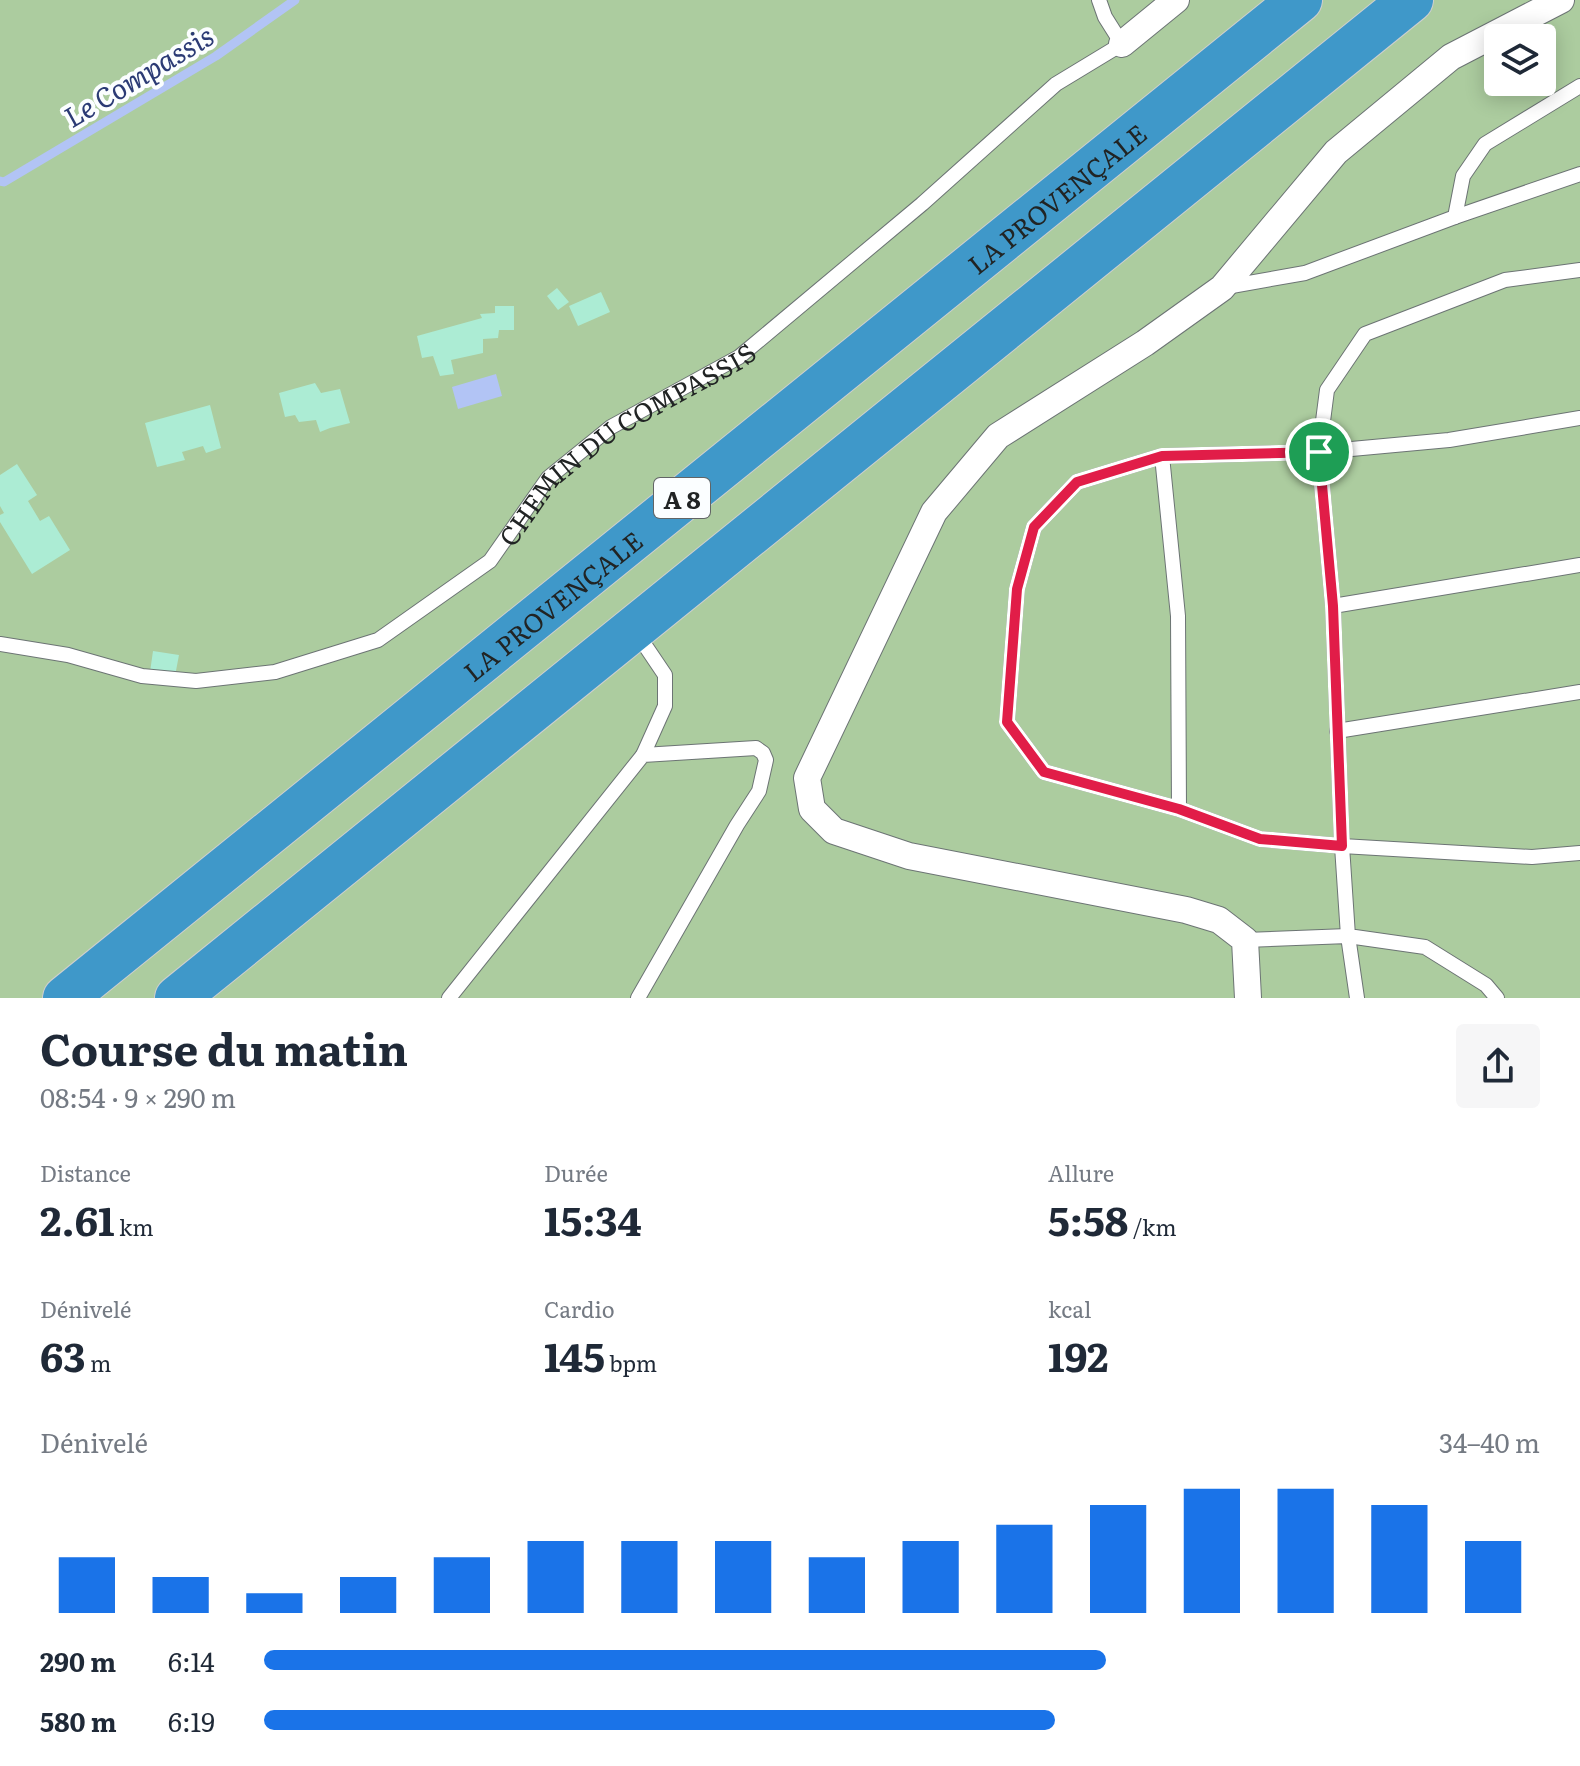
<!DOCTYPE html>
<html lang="fr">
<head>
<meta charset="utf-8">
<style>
  :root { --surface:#fff; --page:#f6f6f7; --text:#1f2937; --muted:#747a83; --accent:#1a73e8 }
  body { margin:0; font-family:Literata,serif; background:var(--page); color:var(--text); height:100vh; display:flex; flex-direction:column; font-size:30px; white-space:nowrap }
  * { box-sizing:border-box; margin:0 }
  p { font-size:26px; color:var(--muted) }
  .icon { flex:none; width:44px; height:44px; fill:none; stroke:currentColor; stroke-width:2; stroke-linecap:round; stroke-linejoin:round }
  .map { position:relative; height:998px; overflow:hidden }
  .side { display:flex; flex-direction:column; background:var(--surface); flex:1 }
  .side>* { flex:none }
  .buttons { position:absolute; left:1484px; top:24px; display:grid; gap:16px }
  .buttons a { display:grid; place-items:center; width:72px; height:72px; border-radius:8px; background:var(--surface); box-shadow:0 4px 20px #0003; font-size:40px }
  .pin { position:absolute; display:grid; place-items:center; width:68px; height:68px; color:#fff; margin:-34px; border:4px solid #fff; border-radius:50%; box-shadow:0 2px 8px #0007 }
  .round { display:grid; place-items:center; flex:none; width:84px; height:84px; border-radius:8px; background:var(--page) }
  .overview { display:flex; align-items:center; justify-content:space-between; height:136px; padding:0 40px }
  h1 { font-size:44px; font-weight:700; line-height:60px }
  .figures { display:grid; grid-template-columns:repeat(3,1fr); gap:12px; height:136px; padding:8px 40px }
  .figures div { display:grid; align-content:center }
  .figures b { font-size:40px; font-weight:700 }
  .figures small { font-size:22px; font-weight:400 }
  .figures p { font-size:22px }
  .chart { height:224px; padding:16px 40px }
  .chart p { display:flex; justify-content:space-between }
  .chart svg { width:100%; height:144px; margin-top:8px; stroke:var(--accent); stroke-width:6 }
  ul { padding:0 40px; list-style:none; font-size:26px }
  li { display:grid; grid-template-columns:128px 96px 1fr; align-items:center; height:60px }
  li i { height:20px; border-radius:10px; background:var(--accent) }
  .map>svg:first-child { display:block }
  .green { fill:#accc9f; fill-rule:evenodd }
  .water { fill:#b2c4f5 }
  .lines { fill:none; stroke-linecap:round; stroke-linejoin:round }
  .stream { stroke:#b2c4f5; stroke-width:9 }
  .building { fill:#acecd4 }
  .service-casing { stroke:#6c7474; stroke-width:16 }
  .minor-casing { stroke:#6c7474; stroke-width:28 }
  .motorway-casing { stroke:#cecfcf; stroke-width:46 }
  .service { stroke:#fff; stroke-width:14 }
  .minor { stroke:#fff; stroke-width:26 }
  .motorway { stroke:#3f98c9; stroke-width:44 }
  .route-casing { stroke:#fff; stroke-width:16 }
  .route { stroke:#e11d48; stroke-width:10 }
  .labels { text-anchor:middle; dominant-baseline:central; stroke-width:8; stroke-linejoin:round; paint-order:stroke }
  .shield { fill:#fbfeff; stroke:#626566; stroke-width:2 }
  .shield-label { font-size:24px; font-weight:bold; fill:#212424 }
  .street-label { font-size:26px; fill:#212424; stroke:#fbfeff }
  .water-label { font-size:28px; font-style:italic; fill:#2b3b75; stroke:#fbfeff }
</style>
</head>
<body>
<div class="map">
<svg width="1580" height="998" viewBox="0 0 1580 998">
  <rect width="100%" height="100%" fill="#e9f2f3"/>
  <path class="green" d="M0,0H1580V998H0ZM1498,38H1542V82H1498Z"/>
  <path class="water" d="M496,374L502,396L458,409L452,387Z"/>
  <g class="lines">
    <path class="stream" d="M0,181L4,182L216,56L295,0"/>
  </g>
  <path class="building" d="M557,288L569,302L558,310L547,296Z
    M601,292L610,312L578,326L569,306Z
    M495,306H514V330H499L498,338L483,339V353L451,360L454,374L440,376L433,356L422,358L417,336L482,318L480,314L495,313Z
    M315,383L321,393L340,389L350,423L330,428L320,432L316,420L299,422L295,415L285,417L279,393Z
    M210,405L221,448L206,453L203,446L182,452L185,460L157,467L145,423Z
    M17,464L37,495L28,501L40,521L49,516L70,550L32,574L0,522V515L4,513L0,506V475Z
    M153,651L179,655L175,676L150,672Z"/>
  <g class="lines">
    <g class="service-casing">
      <g id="service">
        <path d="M1455,217L1580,174"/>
        <path d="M1580,270L1505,280L1365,334L1327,390L1319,452L1333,606L1580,565"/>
        <path d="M1226,287L1305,273L1455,217L1463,176L1485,144L1580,86"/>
        <path d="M1162,456L1077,482L1034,527L1017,589L1007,722L1044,772L1179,809L1178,616L1162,456L1319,452L1449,440L1580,418"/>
        <path d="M1333,606L1342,846L1532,857L1580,853"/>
        <path d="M636,632L665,675V706L643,755"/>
        <path id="s1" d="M0,644L68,655L142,676L196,681L275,672L378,640L490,561L548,478L611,427L739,357L922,204L1056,84L1122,44L1105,17L1099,0"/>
        <path d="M1337,731L1580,692"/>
        <path d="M1179,809L1260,839L1342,846L1348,936L1425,947L1486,985L1497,998"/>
        <path d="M1245,940L1348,936L1357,998"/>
        <path d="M449,998L643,755L756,748L763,753L766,760L759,791L737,825L638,998"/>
      </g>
    </g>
    <g class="minor-casing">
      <path id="minor" d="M1122,44L1176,0
        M1248,998L1245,940L1219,920L1186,910L909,856L834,831L812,809L807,778L934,512L998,436L1145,343L1222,288L1336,152L1451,57L1561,0"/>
    </g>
    <g class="motorway-casing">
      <g id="motorway">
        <path id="s2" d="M65,998L1300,0"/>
        <path d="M177,998L1411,0"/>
      </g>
    </g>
    <use href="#service" class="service"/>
    <use href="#minor" class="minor"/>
    <use href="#motorway" class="motorway"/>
  </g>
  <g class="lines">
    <g class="route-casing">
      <path id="route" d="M1319,452L1333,606L1342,846L1260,839L1179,809L1044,772L1007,722L1017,589L1034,527L1077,482L1162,456Z"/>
    </g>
    <use href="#route" class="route"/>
  </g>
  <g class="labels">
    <rect class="shield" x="654" y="478" width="56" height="40" rx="6"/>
    <g class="shield-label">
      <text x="682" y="498">A 8</text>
    </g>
    <g class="street-label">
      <text stroke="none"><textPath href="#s2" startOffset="1274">LA PROVENÇALE</textPath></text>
      <text stroke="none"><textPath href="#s1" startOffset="708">CHEMIN DU COMPASSIS</textPath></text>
      <text stroke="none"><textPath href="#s2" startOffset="626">LA PROVENÇALE</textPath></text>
    </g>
    <g class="water-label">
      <text transform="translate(138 75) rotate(-31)">Le Compassis</text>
    </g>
  </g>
</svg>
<div class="buttons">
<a><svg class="icon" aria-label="layers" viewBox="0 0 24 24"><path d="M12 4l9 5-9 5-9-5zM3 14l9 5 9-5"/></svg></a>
</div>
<div class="pin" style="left:1319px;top:452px;background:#1e9e55"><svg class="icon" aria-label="arrive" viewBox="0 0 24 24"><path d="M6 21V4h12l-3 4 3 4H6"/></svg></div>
</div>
<section class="side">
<div class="overview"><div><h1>Course du matin</h1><p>08:54 · 9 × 290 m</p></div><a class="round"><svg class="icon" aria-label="share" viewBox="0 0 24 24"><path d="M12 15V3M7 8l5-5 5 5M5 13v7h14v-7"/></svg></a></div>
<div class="figures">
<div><p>Distance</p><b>2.61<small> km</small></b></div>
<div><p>Durée</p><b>15:34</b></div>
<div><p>Allure</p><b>5:58<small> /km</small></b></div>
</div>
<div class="figures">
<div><p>Dénivelé</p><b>63<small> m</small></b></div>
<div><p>Cardio</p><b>145<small> bpm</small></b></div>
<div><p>kcal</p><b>192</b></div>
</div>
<div class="chart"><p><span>Dénivelé</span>34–40 m</p>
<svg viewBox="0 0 160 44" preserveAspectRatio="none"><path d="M5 44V27M15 44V33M25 44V38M35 44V33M45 44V27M55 44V22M65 44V22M75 44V22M85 44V27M95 44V22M105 44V17M115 44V11M125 44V6M135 44V6M145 44V11M155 44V22"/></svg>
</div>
<ul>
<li><b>290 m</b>6:14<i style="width:66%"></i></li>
<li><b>580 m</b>6:19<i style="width:62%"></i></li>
</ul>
</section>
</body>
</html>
